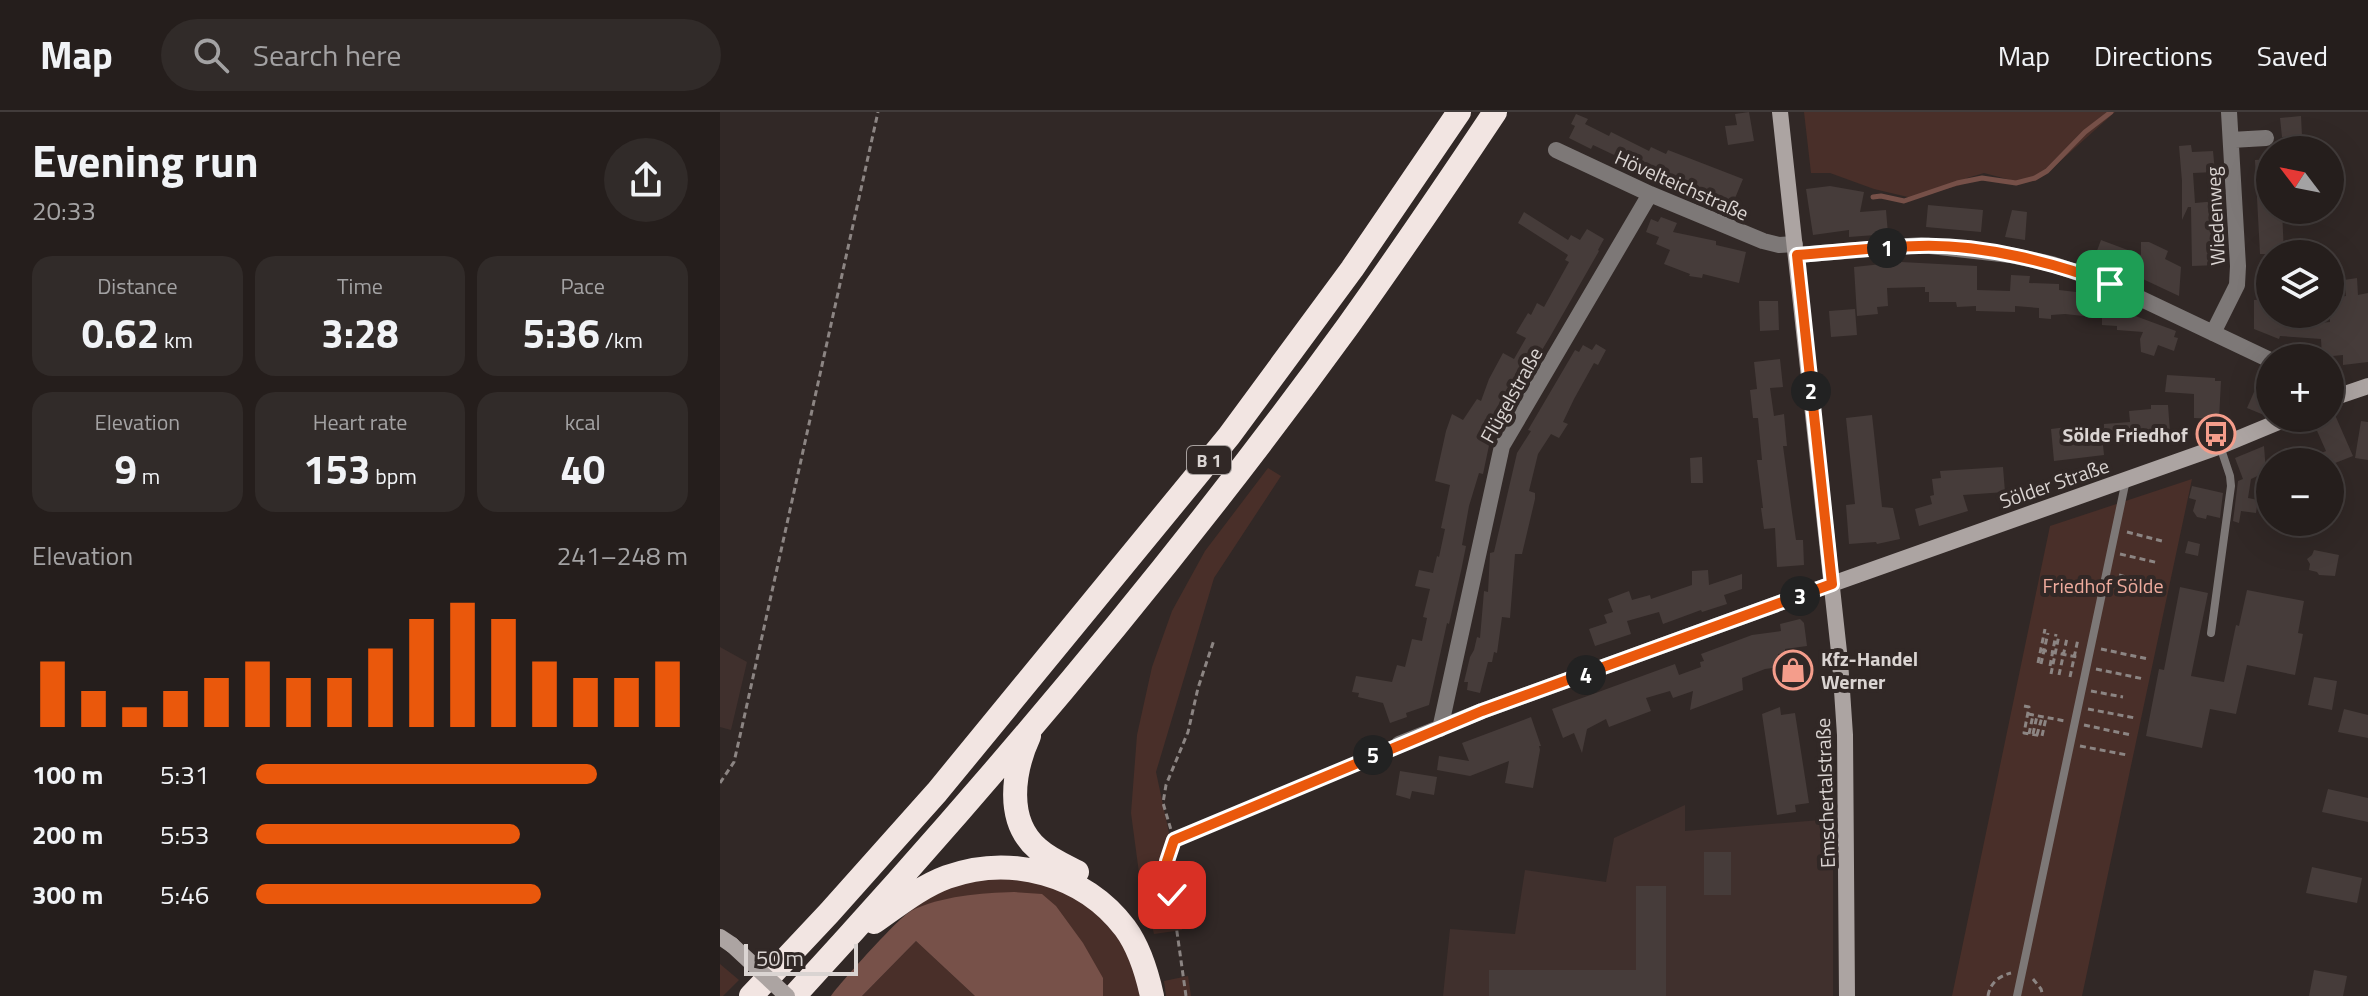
<!DOCTYPE html>
<html lang="en">
<head>
<meta charset="utf-8">
<style>
  :root { --surface:#251e1c; --page:#312b29; --text:#f1f3f6; --muted:#a3a2a3; --line:#423c3b; --accent:#ea580c }
  body { margin:0; font-family:"Titillium Web",sans-serif; background:var(--page); color:var(--text); height:100vh; display:flex; flex-direction:column; font-size:30px; white-space:nowrap }
  * { box-sizing:border-box; margin:0 }
  p { font-size:26px; color:var(--muted) }
  .icon { flex:none; width:44px; height:44px; fill:none; stroke:currentColor; stroke-width:2; stroke-linecap:round; stroke-linejoin:round }
  .map { position:relative; flex:1; overflow:hidden }
  .details { display:flex; flex-direction:column; background:var(--surface); width:720px }
  .details>* { flex:none }
  .needle { width:52px; rotate:302deg }
  .buttons { position:absolute; left:1536px; top:24px; display:grid; gap:16px }
  .buttons a { display:grid; place-items:center; width:88px; height:88px; border-radius:50%; background:var(--surface); box-shadow:0 8px 32px #0002,0 0 0 2px var(--line); font-size:40px }
  .scale { position:absolute; left:24px; bottom:20px; width:114px; box-sizing:border-box; padding-left:8px; border:4px solid #dad4d2; border-top:0; font-size:22px; line-height:28px; white-space:nowrap; color:#dad4d2; -webkit-text-stroke:6px #312826; paint-order:stroke }
  .pin { position:absolute; display:grid; place-items:center; width:68px; height:68px; color:#fff; margin:-34px; border-radius:16px; box-shadow:0 4px 12px #0006 }
  .km { position:absolute; width:40px; height:40px; margin:-20px; border-radius:50%; background:#222; color:#fff; font-size:22px; line-height:40px; text-align:center }
  .round { display:grid; place-items:center; flex:none; width:84px; height:84px; border-radius:42px; background:var(--page) }
  .head { display:flex; align-items:center; justify-content:space-between; height:136px; padding:0 32px }
  h1 { font-size:44px; font-weight:700; line-height:60px }
  .metrics { display:grid; grid-template-columns:repeat(3,1fr); gap:12px; height:136px; padding:8px 32px }
  .metrics div { display:grid; align-content:center; border-radius:20px; background:var(--page); text-align:center }
  .metrics b { font-size:40px; font-weight:700 }
  .metrics small { font-size:22px; font-weight:400 }
  .metrics p { font-size:22px }
  .chart { height:224px; padding:16px 32px }
  .chart p { display:flex; justify-content:space-between }
  .chart svg { width:100%; height:144px; margin-top:8px; stroke:var(--accent); stroke-width:6 }
  ul { padding:0 32px; list-style:none; font-size:26px }
  li { display:grid; grid-template-columns:128px 96px 1fr; align-items:center; height:60px }
  li i { height:20px; border-radius:10px; background:var(--accent) }
  header { display:flex; align-items:center; gap:48px; box-sizing:border-box; height:112px; padding:0 40px; background:var(--surface); border-bottom:2px solid var(--line) }
  header strong { font-size:38px }
  nav { display:flex; gap:44px; margin-inline-start:auto; font-size:28px }
  .search { width:560px; height:72px; background:var(--page); display:flex; align-items:center; gap:20px; box-sizing:border-box; padding:0 28px; border-radius:44px; color:var(--muted); font-size:30px }
  main { display:flex; flex:1; min-height:0 }
  .map>svg:first-child { display:block }
  .built { fill:#40302d }
  .green { fill:#492f29 }
  .forest { fill:#775149 }
  .lines { fill:none; stroke-linecap:round; stroke-linejoin:round }
  .stream { stroke:#765048; stroke-width:5 }
  .building { fill:#463c3a }
  .path { stroke:#8c8583; stroke-width:3; stroke-dasharray:6 4; stroke-linecap:butt }
  .lane { stroke:#7d7877; stroke-width:8 }
  .street { stroke:#7d7877; stroke-width:16 }
  .secondary { stroke:#aca4a2; stroke-width:16 }
  .highway { stroke:#f2e5e2; stroke-width:24 }
  .secondary-bridge { stroke:#aca4a2; stroke-width:16 }
  .route-casing { stroke:#fff; stroke-width:16 }
  .route { stroke:#ea580c; stroke-width:10 }
  .labels { text-anchor:middle; dominant-baseline:central; stroke-width:8; stroke-linejoin:round; paint-order:stroke }
  .shield { fill:#312826; stroke:#a7a09e; stroke-width:2 }
  .shield-label { font-size:18px; font-weight:bold; fill:#dad4d2 }
  .street-label { font-size:20px; fill:#dad4d2; stroke:#312826 }
  .poi-label { font-size:20px; font-weight:bold; fill:#dad4d2; stroke:#312826; text-anchor:end }
  .park-label { font-size:20px; fill:#f0ac9e; stroke:#312826 }
</style>
</head>
<body>
<header>
<strong>Map</strong>
<div class="search"><svg class="icon" aria-label="search" viewBox="0 0 24 24"><circle cx="10" cy="10" r="6"/><path d="M15 15l6 6"/></svg>Search here</div>
<nav><a>Map</a><a>Directions</a><a>Saved</a></nav>
</header>
<main>
<section class="details">
<div class="head"><div><h1>Evening run</h1><p>20:33</p></div><a class="round"><svg class="icon" aria-label="share" viewBox="0 0 24 24"><path d="M12 15V3M7 8l5-5 5 5M5 13v7h14v-7"/></svg></a></div>
<div class="metrics">
<div><p>Distance</p><b>0.62<small> km</small></b></div>
<div><p>Time</p><b>3:28</b></div>
<div><p>Pace</p><b>5:36<small> /km</small></b></div>
</div>
<div class="metrics">
<div><p>Elevation</p><b>9<small> m</small></b></div>
<div><p>Heart rate</p><b>153<small> bpm</small></b></div>
<div><p>kcal</p><b>40</b></div>
</div>
<div class="chart"><p><span>Elevation</span>241–248 m</p>
<svg viewBox="0 0 160 44" preserveAspectRatio="none"><path d="M5 44V24M15 44V33M25 44V38M35 44V33M45 44V29M55 44V24M65 44V29M75 44V29M85 44V20M95 44V11M105 44V6M115 44V11M125 44V24M135 44V29M145 44V29M155 44V24"/></svg>
</div>
<ul>
<li><b>100 m</b>5:31<i style="width:79%"></i></li>
<li><b>200 m</b>5:53<i style="width:61%"></i></li>
<li><b>300 m</b>5:46<i style="width:66%"></i></li>
</ul>
</section>
<div class="map">
<svg width="1648" height="884" viewBox="0 0 1648 884">
  <rect width="100%" height="100%" fill="#312826"/>
  <path class="built" d="M0,535L27,550L11,618L0,615Z
    M965,693V719L1113,707V884H723L730,817L795,822L805,758L886,770L894,726Z"/>
  <path class="green" d="M1084,0H1395L1327,61L1315,69L1298,70L1264,61L1247,66L1241,73L1192,86L1154,77L1110,61H1091Z
    M548,356L561,364L494,466L436,660L452,735L462,818L434,822L419,761L411,701L417,623L432,555L452,499L485,439Z
    M1472,367L1362,884H1232L1330,414Z
    M281,761L358,782L411,839L425,884H383V866L189,799C211,773 249,768 281,761Z
    M196,829L255,884H142Z
    M0,852L19,868L3,884H0Z
    M468,864L471,884H446L444,869Z"/>
  <path class="forest" d="M294,780L322,782L336,794L363,831L383,866V884H255L196,829L142,884H111C120,871 180,804 191,799C220,784 262,781 294,780Z"/>
  <g class="lines">
    <path class="stream" d="M1153,85L1161,84L1184,89L1237,71L1262,66L1296,71L1315,66L1327,59L1365,20L1391,0"/>
  </g>
  <path class="building" d="M1029,0L1034,29L1008,33L1005,14L1017,13L1015,2Z
    M856,2L868,7L865,12L889,24L891,20L929,39L931,35L946,42L948,38L1023,67L1008,103L950,79L953,71L930,61L929,64L907,54L909,50L873,33L871,37L849,26L855,14L851,12Z
    M1581,4L1582,24L1562,25L1560,6Z
    M1471,33L1472,40L1493,39L1495,60L1473,61L1475,91L1497,89L1499,153L1472,154L1471,95H1468L1462,108V69L1459,34Z
    M1550,47V98H1562L1564,142H1540L1535,48Z
    M1110,74L1144,80L1140,100L1166,98L1168,122L1129,125V118L1093,123L1086,77Z
    M1208,93L1263,98L1261,120L1206,115Z
    M1292,98L1307,100L1305,128L1285,125Z
    M804,100L848,128L851,123L860,128L867,117L884,127L878,138L879,139L831,223L819,243L816,242L802,268L799,266L786,287L791,290L771,324L763,362L759,361L749,394L742,433L746,434L741,459L729,512L727,511L709,593L686,601L687,605L670,611L663,591L638,585L639,581L632,580L636,564L672,570L677,553L685,555L692,527L702,529L707,506L703,505L710,477L695,474L699,458L713,461L717,444L719,445L725,417L721,416L730,373L715,369L726,319L732,302L743,308L757,287L761,289L769,267L783,241L794,247L806,226L796,221L808,201L811,203L817,191L824,195L849,150L845,148L848,143L798,111Z
    M941,105L957,111L953,120L996,129V133L1026,140L1019,171L983,162L982,166L969,164L970,162L944,152L950,138L936,132L939,125L926,120L931,107L938,110Z
    M1381,128L1421,143V130H1429L1448,139L1445,147L1461,155L1459,184L1410,161L1409,164L1383,154L1386,148L1375,144Z
    M1181,150L1257,154V178L1290,179L1291,163L1310,164L1309,171L1339,172V178L1356,180L1358,192L1362,180L1373,182L1372,191L1410,194V202L1456,219L1454,225L1458,226L1454,239L1438,233L1434,244L1421,240L1420,227L1423,220L1397,218V214L1382,213V206L1345,202L1331,203V207L1319,206V196L1295,194V200L1256,199V194L1237,195L1236,190H1209V180H1205V175L1167,176L1168,194L1157,195L1158,202L1137,204L1134,155Z
    M1637,166L1638,183L1648,181V250L1623,253V243L1602,245L1601,227L1560,224L1559,227L1534,217V188L1550,187V202H1563V210L1599,213V211L1610,210V186L1626,184L1624,168Z
    M1039,189H1058L1059,218L1040,219Z
    M1135,197L1137,223L1111,225L1109,199Z
    M876,232L886,238L878,253L874,251L854,287L843,310L848,312L846,315L839,326L831,322L818,342L809,379L815,381V387L802,442H795L790,506L782,505L777,541L774,540L772,550H768L760,581L747,578L748,570H744L750,545L754,538L757,525L760,526L764,479L768,480L770,441L774,440L797,341L811,319L808,318L855,238L859,240L863,233L872,238Z
    M1060,247L1063,275L1050,276L1054,304L1064,302L1067,334H1063L1071,393L1076,428H1083L1084,453L1057,455L1055,416L1044,417L1041,396H1043L1037,348H1042L1038,306H1033L1030,278L1037,277L1034,250Z
    M1547,258L1550,259V289L1544,303L1527,296L1534,280L1539,281Z
    M1447,263L1495,266V269H1501L1499,307L1474,306V282L1445,280Z
    M1431,293H1448L1450,320L1414,321L1415,330L1383,333L1384,343L1334,349L1331,317L1347,315V319L1384,316V312L1410,310L1409,299L1431,297Z
    M1152,303L1162,395L1173,396L1180,427L1157,432L1156,430L1129,432L1126,393L1135,392L1126,306Z
    M1615,303L1633,344L1610,353V350H1581L1606,339L1594,312Z
    M1641,309L1648,310V348L1635,346Z
    M1544,334L1546,360L1531,367L1528,386L1538,388L1536,401L1521,399L1519,411L1513,409L1518,369L1523,367L1515,346Z
    M982,345L983,371H971L970,346Z
    M1283,355L1285,380L1243,383L1248,399L1199,414L1195,397L1212,392L1210,384L1214,383L1212,367L1221,366L1220,359Z
    M1472,374L1503,381L1500,406L1487,403L1486,407L1477,405L1473,399L1476,388L1469,386Z
    M1468,429L1480,432L1478,444L1465,441Z
    M1594,438L1619,443L1615,464L1599,463L1597,460L1589,458L1590,452L1587,447L1592,443Z
    M988,458L989,473L1022,462V477L1004,483L1007,492L982,500L981,498L943,512L939,500L907,509L911,522L875,534L869,517L887,511L884,503L893,500L888,487L909,479L912,488L930,483L931,487L972,473V459Z
    M1460,475L1488,481L1471,564L1504,570L1516,513L1519,514L1527,478L1584,489L1578,521L1583,522L1575,563L1527,553L1516,602L1490,597L1482,636L1426,624L1439,557L1444,558Z
    M1080,507L1084,511L1087,534L1065,537V541L1058,542L1060,555L1045,557L1022,566L1023,578L970,598L973,579L953,586L950,579L926,586L931,599L889,615L886,607L867,617L862,641L854,621L843,626L832,597L955,552L959,563L981,555L980,550L984,549L981,542L1032,523L1061,519L1060,512Z
    M1594,565L1617,569L1612,598L1588,593Z
    M1060,595L1061,603L1075,601L1089,691L1075,693L1076,700L1057,703L1042,602Z
    M1624,597L1648,603V626L1618,620Z
    M811,605L821,634H819L820,638L813,676L785,671L789,649L750,664L717,658L719,644L749,649L742,631Z
    M680,659L717,665L714,683L692,679L690,687L676,683Z
    M1608,677L1648,686V710L1602,700Z
    M984,740H1011V783H984Z
    M1592,755L1642,766L1637,791L1586,781Z
    M916,774H946V884H769V858H916Z
    M1594,858L1627,864L1623,884H1589Z"/>
  <g class="lines">
    <path class="path" d="M1407,420L1442,429
      M1400,442L1439,451
      M1399,463L1437,474
      M1381,537L1428,547
      M1321,538L1357,545
      M1318,551L1325,517
      M1321,552L1328,521
      M1330,554L1336,522
      M1376,557L1424,567
      M1331,562L1339,523
      M1339,563L1347,526
      M1350,565L1358,527
      M1371,579L1403,585
      M1304,594L1309,595L1304,621L1322,624L1326,606
      M1368,597L1415,606
      M1308,602L1345,609
      M1364,613L1411,623
      M1309,622L1313,603
      M1313,622L1317,604
      M1317,623L1322,605
      M1360,634L1407,643
      M0,671L14,650L22,615L158,0
      M454,728L664,639
      M1313,867L1321,877L1323,884
      M466,884L447,749L454,728L443,691L446,673L468,620L478,576L494,528
      M1268,884C1270,871 1279,864 1291,861"/>
    <path class="lane" d="M1491,521L1511,374L1510,364L1500,334
      M1297,884L1406,368"/>
    <path class="street" d="M1511,28L1546,26
      M836,38L930,82L1043,129L1059,133L1075,132
      M1077,143L1201,133L1290,143L1332,152L1390,172L1550,248
      M1493,221L1517,173L1518,154L1509,0
      M720,617L782,334L930,82
      M679,632L762,599L1112,472"/>
    <path class="secondary" d="M1060,0L1120,549L1125,623L1127,884
      M1610,287L1648,274
      M1112,472L1498,335L1568,306
      M0,825L12,833"/>
    <path class="highway" d="M309,624C293,659 285,709 318,737C329,747 343,753 357,760
      M154,810C177,794 200,775 227,765C291,742 364,762 405,816C419,835 427,861 432,884
      M31,884L109,801L217,680L509,324L632,157L739,0
      M74,884C269,672 459,447 628,214C678,144 727,72 775,0"/>
    <path class="secondary-bridge" d="M12,833L67,884"/>
  </g>
  <g class="lines">
    <g class="route-casing">
      <path id="route" d="M452,783L447,749L454,728L762,599L1112,472L1077,143C1117,140 1158,135 1199,134C1260,132 1333,150 1390,172"/>
    </g>
    <use href="#route" class="route"/>
  </g>
  <defs>
    <g id="bus-ring" transform="scale(2)"><circle r="9.5" fill="#312826" stroke="#f49d8b" stroke-width="1.5"/><path d="M-5-6H5V4H4V6H2V4H-2V6H-4V4H-5ZM-3.5-4V0h7V-4ZM-3.5 1.2v1.5H-2V1.2ZM2 1.2v1.5H3.5V1.2Z" fill="#f49d8b"/></g>
    <g id="shop-ring" transform="scale(2)"><circle r="9.5" fill="#312826" stroke="#f49d8b" stroke-width="1.5"/><path d="M-5-2.5h2.3a2.7 3.5 0 0 1 5.4 0H5L5.5 6h-11ZM-1.5-2.5h3a1.5 2.3 0 0 0-3 0Z" fill="#f49d8b"/></g>
  </defs>
  <g fill-rule="evenodd">
    <use href="#bus-ring" x="1496" y="322"/>
    <use href="#shop-ring" x="1073" y="558"/>
  </g>
  <g class="labels">
    <rect class="shield" x="467" y="334" width="44" height="28" rx="6"/>
    <g class="shield-label">
      <text x="489" y="348">B 1</text>
    </g>
    <g class="street-label">
      <text transform="translate(962 73) rotate(24)">Hövelteichstraße</text>
      <text transform="translate(1495 104) rotate(-93)">Wiedenweg</text>
      <text transform="translate(791 283) rotate(-61)">Flügelstraße</text>
      <text transform="translate(1334 371) rotate(-19)">Sölder Straße</text>
      <text transform="translate(1105 681) rotate(-92)">Emschertalstraße</text>
    </g>
    <g class="poi-label">
      <text x="1468" y="322">Sölde Friedhof</text>
      <text x="1101" y="546" text-anchor="start">Kfz-Handel<tspan x="1101" dy="23">Werner</tspan></text>
    </g>
    <g class="park-label">
      <text x="1383" y="473">Friedhof Sölde</text>
    </g>
  </g>
</svg>
<div class="buttons">
<a><svg class="needle" viewBox="-14 -14 28 28"><path d="M0-13l5 13h-10z" fill="#e53935"/><path d="M0 13l5-13h-10z" fill="#a3a2a3"/></svg></a>
<a><svg class="icon" aria-label="layers" viewBox="0 0 24 24"><path d="M12 4l9 5-9 5-9-5zM3 14l9 5 9-5"/></svg></a>
<a>+</a>
<a>−</a>
</div>
<div class="scale">50 m</div>
<div class="pin" style="left:1390px;top:172px;background:#1e9e55"><svg class="icon" aria-label="arrive" viewBox="0 0 24 24"><path d="M6 21V4h12l-3 4 3 4H6"/></svg></div>
<div class="pin" style="left:452px;top:783px;background:#d93025"><svg class="icon" aria-label="check" viewBox="0 0 24 24"><path d="M5 12l5 5 9-10"/></svg></div>
<b class="km" style="left:1167px;top:136px">1</b>
<b class="km" style="left:1091px;top:279px">2</b>
<b class="km" style="left:1080px;top:484px">3</b>
<b class="km" style="left:866px;top:563px">4</b>
<b class="km" style="left:653px;top:643px">5</b>
</div>
</main>
</body>
</html>
